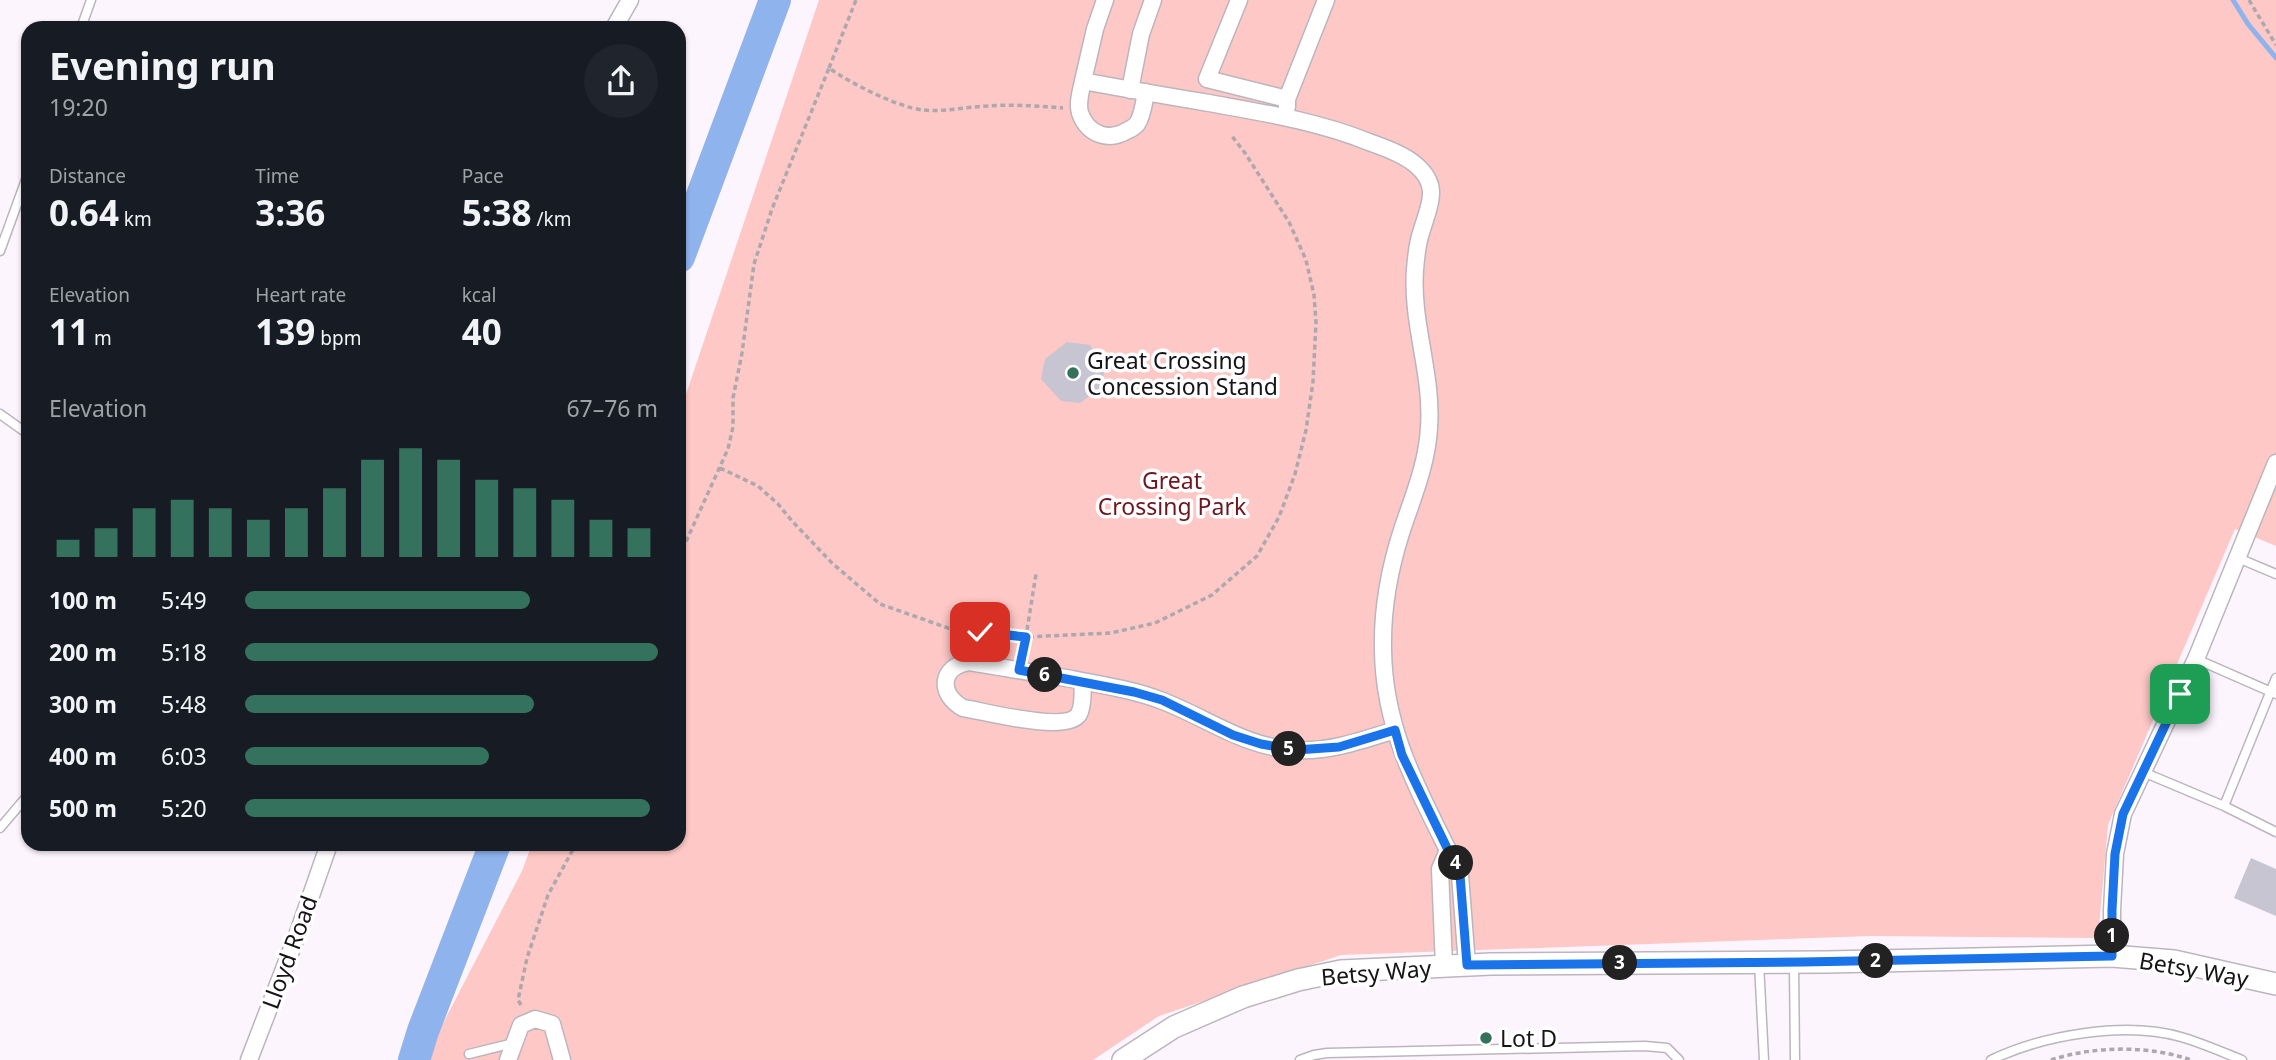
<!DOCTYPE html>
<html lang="en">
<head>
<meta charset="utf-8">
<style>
  :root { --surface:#171b24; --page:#20242c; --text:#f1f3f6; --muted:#9ea1a6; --accent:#35725e }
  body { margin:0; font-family:"Noto Sans",sans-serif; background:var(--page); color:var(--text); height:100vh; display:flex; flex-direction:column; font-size:26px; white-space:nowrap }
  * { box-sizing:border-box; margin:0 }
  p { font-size:23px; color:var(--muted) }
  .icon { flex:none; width:38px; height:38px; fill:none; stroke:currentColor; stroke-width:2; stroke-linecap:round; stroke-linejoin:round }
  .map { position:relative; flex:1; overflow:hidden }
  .sheet { position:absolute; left:21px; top:21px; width:665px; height:830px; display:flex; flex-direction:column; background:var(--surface); border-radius:21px; box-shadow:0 2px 5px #0004 }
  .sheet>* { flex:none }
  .pin { position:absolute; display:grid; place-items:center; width:60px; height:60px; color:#fff; margin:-30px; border-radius:14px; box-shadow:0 4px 10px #0006 }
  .km { position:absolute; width:35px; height:35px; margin:-18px; border-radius:50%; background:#222; color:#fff; font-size:19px; line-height:35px; text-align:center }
  .round { display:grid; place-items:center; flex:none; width:74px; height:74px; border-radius:37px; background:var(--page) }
  .headline { display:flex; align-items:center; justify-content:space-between; height:119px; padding:0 28px }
  h1 { font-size:38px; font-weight:700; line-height:52px }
  .metrics { display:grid; grid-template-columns:repeat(3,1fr); gap:10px; height:119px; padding:7px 28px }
  .metrics div { display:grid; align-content:center }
  .metrics b { font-size:35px; font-weight:700 }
  .metrics small { font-size:19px; font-weight:400 }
  .metrics p { font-size:19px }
  .chart { height:196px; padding:14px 28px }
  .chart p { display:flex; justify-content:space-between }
  .chart svg { width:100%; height:126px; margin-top:7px; stroke:var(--accent); stroke-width:6 }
  ul { padding:0 28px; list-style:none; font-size:23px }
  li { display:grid; grid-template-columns:112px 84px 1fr; align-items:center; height:52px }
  li i { height:18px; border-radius:9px; background:var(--accent) }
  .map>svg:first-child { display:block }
  .green { fill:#fdc8c6 }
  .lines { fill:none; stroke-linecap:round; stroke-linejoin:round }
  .stream { stroke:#8fb3ed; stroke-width:5 }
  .river { stroke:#8fb3ed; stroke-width:32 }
  .building { fill:#c6c5d1 }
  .service-casing { stroke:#bcb5be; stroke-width:11 }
  .minor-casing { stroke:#bcb5be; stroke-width:19 }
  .tertiary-casing { stroke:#bcb5be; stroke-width:24 }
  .path { stroke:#ada7ae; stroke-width:3.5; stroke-dasharray:5 3.5; stroke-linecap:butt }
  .service { stroke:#fff; stroke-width:8 }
  .minor { stroke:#fff; stroke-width:16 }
  .tertiary { stroke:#fff; stroke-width:21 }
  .route-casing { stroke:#fff; stroke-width:14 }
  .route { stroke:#1a73e8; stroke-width:9 }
  .poi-dot { fill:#35725e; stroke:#fff; stroke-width:2.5 }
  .labels { text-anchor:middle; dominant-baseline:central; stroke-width:7; stroke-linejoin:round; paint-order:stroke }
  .poi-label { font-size:23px; fill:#171417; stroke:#fff; text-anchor:start }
  .park-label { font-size:23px; fill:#6f161f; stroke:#fff }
  .street-label { font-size:23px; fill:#171417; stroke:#fff }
</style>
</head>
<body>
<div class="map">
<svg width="2276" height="1060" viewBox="0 0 2276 1060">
  <rect width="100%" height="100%" fill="#fdf5fe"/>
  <path class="green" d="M819,0H2276V546L2235,529L2108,825L2098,938L1871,936L1341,955L1159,1016L1093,1060H424L522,871L532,844H679V415Z"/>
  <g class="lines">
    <path class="stream" d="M2233,0L2248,24L2276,58"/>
    <path class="river" d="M679,257L775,0
      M414,1060L423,1031L495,844"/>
  </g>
  <path class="building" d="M1067,342L1090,345L1104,368L1103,386L1080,403L1061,401L1041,379L1045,359Z
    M2251,858L2276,869V916L2234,898Z"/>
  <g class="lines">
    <g class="service-casing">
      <path id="service" d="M81,28L91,0
        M0,251L28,174
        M0,414L28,434
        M2238,558L2276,574
        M2196,659L2276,694
        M2143,772L2224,806L2276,678
        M2224,806L2276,832
        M0,828L28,795
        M1759,963L1764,1060
        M1794,965L1795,1060
        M469,1054L514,1043
        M1300,1060L1314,1055L1327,1053L1645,1046L1667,1048L1679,1060
        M1991,1060C2043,1035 2125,1021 2181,1037C2202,1043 2222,1052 2242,1060"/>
    </g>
    <g class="minor-casing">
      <path id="minor" d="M1105,0L1095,29L1083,81C1125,89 1167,96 1209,103C1264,113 1317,121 1369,142C1385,148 1403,154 1416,165C1442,187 1428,207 1421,233C1417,244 1416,258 1415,270C1411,323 1433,374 1429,428C1427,464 1413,497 1402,530C1389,570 1382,609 1383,650C1384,727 1415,784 1448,850L1456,861L1460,875L1467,965
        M1239,0L1207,79L1287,99
        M614,28L630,0
        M1083,81C1081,91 1077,103 1080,113C1088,135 1109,142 1128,130C1131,129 1135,126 1137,124C1143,115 1144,102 1146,92
        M1130,90L1141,34L1153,0
        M1287,107V99L1326,0
        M1083,682C1082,691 1084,705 1079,714C1067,734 984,711 963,708C938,694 940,667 969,662L1072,679C1101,685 1132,689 1160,700C1206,717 1245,748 1296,750C1330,752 1363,740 1395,730
        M2112,956V910L2115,854L2123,814L2196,659L2276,463
        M1444,966L1440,869L1448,850
        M249,1060L299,930L329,844
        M508,1060L521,1025L535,1019L552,1024L562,1060"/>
    </g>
    <g class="tertiary-casing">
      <path id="tertiary" d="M1123,1060L1174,1027L1243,997L1298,980L1341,971L1491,964L1827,962L2112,956L2174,961L2276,984"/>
    </g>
    <path class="path" d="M2249,0L2276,45
      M829,68L856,0
      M720,468L758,486L778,504L792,521L833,564L880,604L948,628L1026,637L1111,633L1155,623L1212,595L1257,556L1279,517L1295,474L1306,430L1313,382L1316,322L1314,295L1306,260L1289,222L1245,153L1231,135
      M679,557L728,449L733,427V398L742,353L754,264L772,209L829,68C850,83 897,107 923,110C945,112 965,107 987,106C1012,104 1038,106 1063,108
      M1023,655L1036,574
      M521,1005L518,1000L527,958L548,895L576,844
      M2051,1060C2093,1046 2149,1045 2191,1060"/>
    <use href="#service" class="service"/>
    <use href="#minor" class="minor"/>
    <use href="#tertiary" class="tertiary"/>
  </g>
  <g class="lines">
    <g class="route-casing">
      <path id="route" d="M980,632L1026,637L1019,670L1134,692L1162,700L1233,735L1261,744L1296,750L1339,747L1395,730L1402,755L1448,850L1456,861L1460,875L1467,965L1803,962L2112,956V910L2115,854L2123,814L2180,694"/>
    </g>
    <use href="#route" class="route"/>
  </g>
  <g class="poi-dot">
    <circle cx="1073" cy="373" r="7"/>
    <circle cx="1486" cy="1038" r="7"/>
  </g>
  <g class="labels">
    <g class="poi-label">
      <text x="1087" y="360">Great Crossing<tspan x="1087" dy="26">Concession Stand</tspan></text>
      <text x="1500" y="1038">Lot D</text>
    </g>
    <g class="park-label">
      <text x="1172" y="480">Great<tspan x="1172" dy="26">Crossing Park</tspan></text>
    </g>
    <g class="street-label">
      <text transform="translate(289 952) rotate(-70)">Lloyd Road</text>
      <text transform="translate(2194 969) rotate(10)">Betsy Way</text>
      <text transform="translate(1376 972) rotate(-5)">Betsy Way</text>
    </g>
  </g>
</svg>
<div class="pin" style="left:2180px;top:694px;background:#1e9e55"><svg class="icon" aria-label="arrive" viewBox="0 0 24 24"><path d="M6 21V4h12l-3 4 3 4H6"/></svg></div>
<div class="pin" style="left:980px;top:632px;background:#d93025"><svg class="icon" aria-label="check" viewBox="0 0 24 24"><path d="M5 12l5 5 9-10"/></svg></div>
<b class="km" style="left:2112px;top:936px">1</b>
<b class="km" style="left:1876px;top:961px">2</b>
<b class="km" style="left:1620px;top:963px">3</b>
<b class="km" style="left:1456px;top:863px">4</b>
<b class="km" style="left:1289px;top:749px">5</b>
<b class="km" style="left:1045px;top:675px">6</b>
<section class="sheet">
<div class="headline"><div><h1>Evening run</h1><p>19:20</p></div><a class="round"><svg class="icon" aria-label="share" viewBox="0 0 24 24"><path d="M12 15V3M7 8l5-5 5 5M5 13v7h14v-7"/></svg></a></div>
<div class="metrics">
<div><p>Distance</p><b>0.64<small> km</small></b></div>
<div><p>Time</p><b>3:36</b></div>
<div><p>Pace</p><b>5:38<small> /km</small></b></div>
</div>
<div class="metrics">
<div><p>Elevation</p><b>11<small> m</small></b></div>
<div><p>Heart rate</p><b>139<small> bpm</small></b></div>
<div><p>kcal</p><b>40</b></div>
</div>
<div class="chart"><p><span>Elevation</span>67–76 m</p>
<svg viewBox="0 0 160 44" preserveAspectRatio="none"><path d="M5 44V38M15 44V34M25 44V27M35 44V24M45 44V27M55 44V31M65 44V27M75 44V20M85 44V10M95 44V6M105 44V10M115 44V17M125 44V20M135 44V24M145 44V31M155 44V34"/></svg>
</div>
<ul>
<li><b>100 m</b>5:49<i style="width:69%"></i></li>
<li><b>200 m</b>5:18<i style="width:100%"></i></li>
<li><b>300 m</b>5:48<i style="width:70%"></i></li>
<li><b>400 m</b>6:03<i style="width:59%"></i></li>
<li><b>500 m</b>5:20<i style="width:98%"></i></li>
</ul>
</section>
</div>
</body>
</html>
